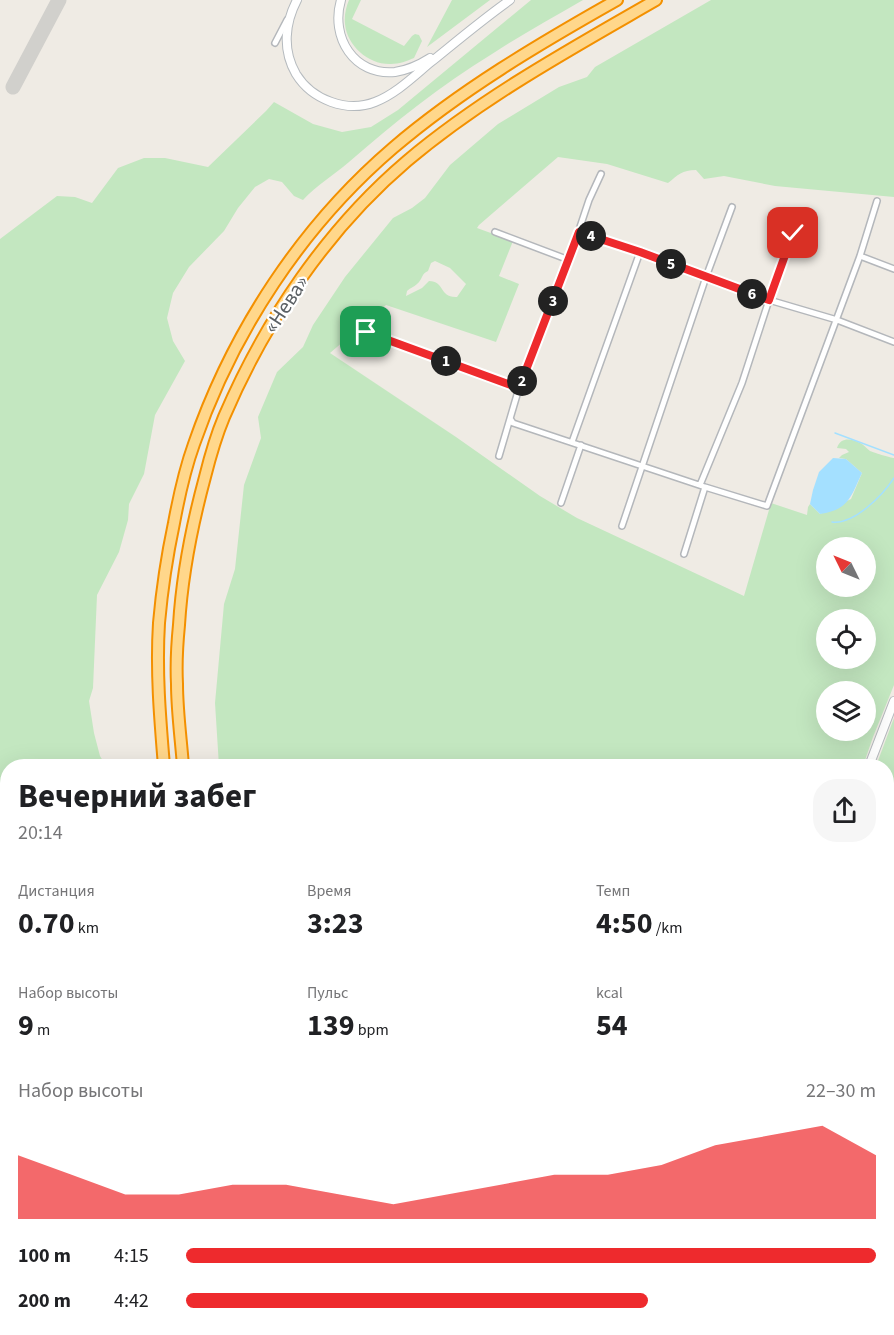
<!DOCTYPE html>
<html lang="ru">
<head>
<meta charset="utf-8">
<style>
  :root { --surface:#fff; --page:#f6f6f6; --text:#202124; --muted:#757577; --accent:#ee2a2d }
  body { margin:0; font-family:"Source Sans 3",sans-serif; background:var(--page); color:var(--text); height:100vh; display:flex; flex-direction:column; font-size:22px; white-space:nowrap }
  * { box-sizing:border-box; margin:0 }
  p { font-size:20px; color:var(--muted) }
  .icon { flex:none; width:33px; height:33px; fill:none; stroke:currentColor; stroke-width:2; stroke-linecap:round; stroke-linejoin:round }
  .map { position:relative; flex:1; overflow:hidden }
  .details { position:absolute; left:0px; top:759px; width:894px; height:576px; display:flex; flex-direction:column; background:var(--surface); border-radius:24px 24px 0 0; box-shadow:0 6px 24px #0002 }
  .details>* { flex:none }
  .needle { width:39px; rotate:313deg }
  .fabs { position:absolute; left:816px; top:537px; display:grid; gap:12px }
  .fabs a { display:grid; place-items:center; width:60px; height:60px; border-radius:50%; background:var(--surface); box-shadow:0 6px 24px #0002; font-size:30px }
  .pin { position:absolute; display:grid; place-items:center; width:51px; height:51px; color:#fff; margin:-26px; border-radius:12px; box-shadow:0 3px 9px #0006 }
  .km { position:absolute; width:30px; height:30px; margin:-15px; border-radius:50%; background:#222; color:#fff; font-size:16px; line-height:30px; text-align:center }
  .round { display:grid; place-items:center; flex:none; width:63px; height:63px; border-radius:24px; background:var(--page) }
  .summary { display:flex; align-items:center; justify-content:space-between; height:102px; padding:0 18px }
  h1 { font-size:33px; font-weight:700; line-height:45px }
  .stats { display:grid; grid-template-columns:repeat(3,1fr); gap:9px; height:102px; padding:6px 18px }
  .stats div { display:grid; align-content:center }
  .stats b { font-size:30px; font-weight:700 }
  .stats small { font-size:16px; font-weight:400 }
  .stats p { font-size:16px }
  .chart { height:168px; padding:12px 18px }
  .chart p { display:flex; justify-content:space-between }
  .chart svg { width:100%; height:108px; margin-top:6px; fill:var(--accent); opacity:.7 }
  ul { padding:0 18px; list-style:none; font-size:20px }
  li { display:grid; grid-template-columns:96px 72px 1fr; align-items:center; height:45px }
  li i { height:15px; border-radius:8px; background:var(--accent) }
  .map>svg:first-child { display:block }
  .industrial { fill:#e0ddd8 }
  .green { fill:#c3e7c0; fill-rule:evenodd }
  .water { fill:#a4e0ff }
  .lines { fill:none; stroke-linecap:round; stroke-linejoin:round }
  .stream { stroke:#a4e0ff; stroke-width:1.5 }
  .taxiway { stroke:#d1d0cc; stroke-width:15 }
  .street-casing { stroke:#b4b7bb; stroke-width:8 }
  .secondary-casing { stroke:#b5babe; stroke-width:10 }
  .highway-casing { stroke:#f39000; stroke-width:14 }
  .street { stroke:#fff; stroke-width:5 }
  .secondary { stroke:#fff; stroke-width:8 }
  .highway { stroke:#ffd78b; stroke-width:10 }
  .route-casing { stroke:#fff; stroke-width:12 }
  .route { stroke:#ee2a2d; stroke-width:8 }
  .labels { text-anchor:middle; dominant-baseline:central; stroke-width:4.5; stroke-linejoin:round; paint-order:stroke }
  .street-label { font-size:21px; fill:#5c6165; stroke:#fff }
</style>
</head>
<body>
<div class="map">
<svg width="894" height="1335" viewBox="0 0 894 1335">
  <rect width="100%" height="100%" fill="#efebe4"/>
  <path class="industrial" d="M7,892V955L0,963V900Z"/>
  <path class="green" d="M349,0H361L352,19L404,46L412,36L415,34L419,35L422,41L414,58C407,61 399,64 391,64C369,65 347,46 345,24C344,16 346,7 349,0Z
    M452,0H490L427,47Z
    M531,0H583C552,18 521,35 492,54C441,85 394,123 349,162C334,175 317,185 303,200L294,196L282,182L269,179L255,187L238,208L224,231L189,267L173,293L167,318L173,341L185,361L155,415L144,474L129,504L128,520L119,552L97,595L93,688L89,701L94,733L100,756L106,766H8L7,892L0,900V239L57,196L75,197L92,203L118,168L144,158H165L208,167L266,111L274,102L313,124L342,132L371,127L398,110Z
    M711,0H894V197L775,186L724,176L704,179L696,170C682,170 678,175 668,183L607,164L558,157L479,225L477,228L513,241L499,276L519,284L496,342L386,305L330,353L456,437L540,496L577,518L744,596L771,503L807,515L808,507L810,504L820,514L851,499L862,473L846,459L839,458L842,455L849,452L846,449L837,448C841,436 853,439 862,444C865,446 867,449 870,451C872,452 891,458 894,458V685L873,737L863,766H219L215,703L224,604L235,569L244,485L261,438L258,417L277,372L303,347L313,325L345,277L393,218L412,208L425,198L450,165L498,124L559,87L587,77L595,67ZM435,261L450,268L466,284L457,297C439,298 445,281 429,281L422,288L406,296L407,291C410,288 414,287 417,284C423,279 421,274 428,271L431,263ZM826,548H866V586H826ZM826,620H866V658H826ZM826,692H866V730H826Z
    M894,718V1152L887,1157L886,766H876Z
    M7,991L8,1307L0,1315V997Z
    M887,1216L894,1220V1335H686L689,1328H886Z
    M221,1328H437L428,1335H229Z
    M465,1328H674L671,1335H467Z"/>
  <path class="water" d="M833,458L846,459L862,473C851,496 849,510 820,514L810,504L813,490L819,472Z"/>
  <g class="lines">
    <path class="stream" d="M835,433L894,455
      M832,522C854,525 883,495 894,478"/>
    <path class="taxiway" d="M13,87L59,0"/>
    <g class="street-casing">
      <path id="street" d="M275,43L287,20
        M495,232L569,260
        M579,232L640,252L769,300L837,320L894,342
        M860,256L894,269
        M366,332L519,388
        M511,420L513,423L705,487L767,506L860,256L877,201
        M572,442L640,252
        M499,456L519,388L569,260L589,200L601,174
        M700,485L742,383L769,300L793,233
        M561,503L581,445
        M622,526L706,277L732,207
        M684,554L705,487"/>
    </g>
    <g class="secondary-casing">
      <path id="secondary" d="M297,0C285,23 282,50 296,74C312,100 347,113 375,102C396,94 414,76 431,62C457,41 483,19 510,0
        M341,0C330,37 354,76 395,72C408,70 419,65 430,58
        M869,766L894,701
        M679,1335L681,1328"/>
    </g>
    <g class="highway-casing">
      <path id="highway" d="M164,766C160,718 156,671 159,623C162,589 167,556 174,523C179,496 185,469 194,444C233,331 302,226 393,148C461,90 539,44 617,0
        M183,766C181,739 177,711 177,684C176,665 177,645 179,625C182,575 192,525 205,477C210,457 216,436 224,417C265,321 327,229 407,161C483,97 571,49 656,0
        M41,1335L47,1328
        M65,1335L70,1328"/>
    </g>
    <use href="#street" class="street"/>
    <use href="#secondary" class="secondary"/>
    <use href="#highway" class="highway"/>
  </g>
  <g class="lines">
    <g class="route-casing">
      <path id="route" d="M366,332L519,388L579,232L640,252L769,300L793,233"/>
    </g>
    <use href="#route" class="route"/>
  </g>
  <g class="labels">
    <g class="street-label">
      <text transform="translate(286 304) rotate(-57)">«Нева»</text>
    </g>
  </g>
</svg>
<div class="fabs">
<a><svg class="needle" viewBox="-14 -14 28 28"><path d="M0-13l5 13h-10z" fill="#e53935"/><path d="M0 13l5-13h-10z" fill="#757577"/></svg></a>
<a><svg class="icon" aria-label="locate" viewBox="0 0 24 24"><circle cx="12" cy="12" r="6"/><path d="M12 2v4M12 18v4M2 12h4M18 12h4"/></svg></a>
<a><svg class="icon" aria-label="layers" viewBox="0 0 24 24"><path d="M12 4l9 5-9 5-9-5zM3 14l9 5 9-5"/></svg></a>
</div>
<div class="pin" style="left:366px;top:332px;background:#1e9e55"><svg class="icon" aria-label="arrive" viewBox="0 0 24 24"><path d="M6 21V4h12l-3 4 3 4H6"/></svg></div>
<div class="pin" style="left:793px;top:233px;background:#d93025"><svg class="icon" aria-label="check" viewBox="0 0 24 24"><path d="M5 12l5 5 9-10"/></svg></div>
<b class="km" style="left:446px;top:361px">1</b>
<b class="km" style="left:522px;top:381px">2</b>
<b class="km" style="left:553px;top:301px">3</b>
<b class="km" style="left:591px;top:236px">4</b>
<b class="km" style="left:671px;top:264px">5</b>
<b class="km" style="left:752px;top:294px">6</b>
<section class="details">
<div class="summary"><div><h1>Вечерний забег</h1><p>20:14</p></div><a class="round"><svg class="icon" aria-label="share" viewBox="0 0 24 24"><path d="M12 15V3M7 8l5-5 5 5M5 13v7h14v-7"/></svg></a></div>
<div class="stats">
<div><p>Дистанция</p><b>0.70<small> km</small></b></div>
<div><p>Время</p><b>3:23</b></div>
<div><p>Темп</p><b>4:50<small> /km</small></b></div>
</div>
<div class="stats">
<div><p>Набор высоты</p><b>9<small> m</small></b></div>
<div><p>Пульс</p><b>139<small> bpm</small></b></div>
<div><p>kcal</p><b>54</b></div>
</div>
<div class="chart"><p><span>Набор высоты</span>22–30 m</p>
<svg viewBox="0 0 160 44" preserveAspectRatio="none"><path d="M0 44V18L10 26L20 34L30 34L40 30L50 30L60 34L70 38L80 34L90 30L100 26L110 26L120 22L130 14L140 10L150 6L160 18V44z"/></svg>
</div>
<ul>
<li><b>100 m</b>4:15<i style="width:100%"></i></li>
<li><b>200 m</b>4:42<i style="width:67%"></i></li>
</ul>
</section>
</div>
</body>
</html>
